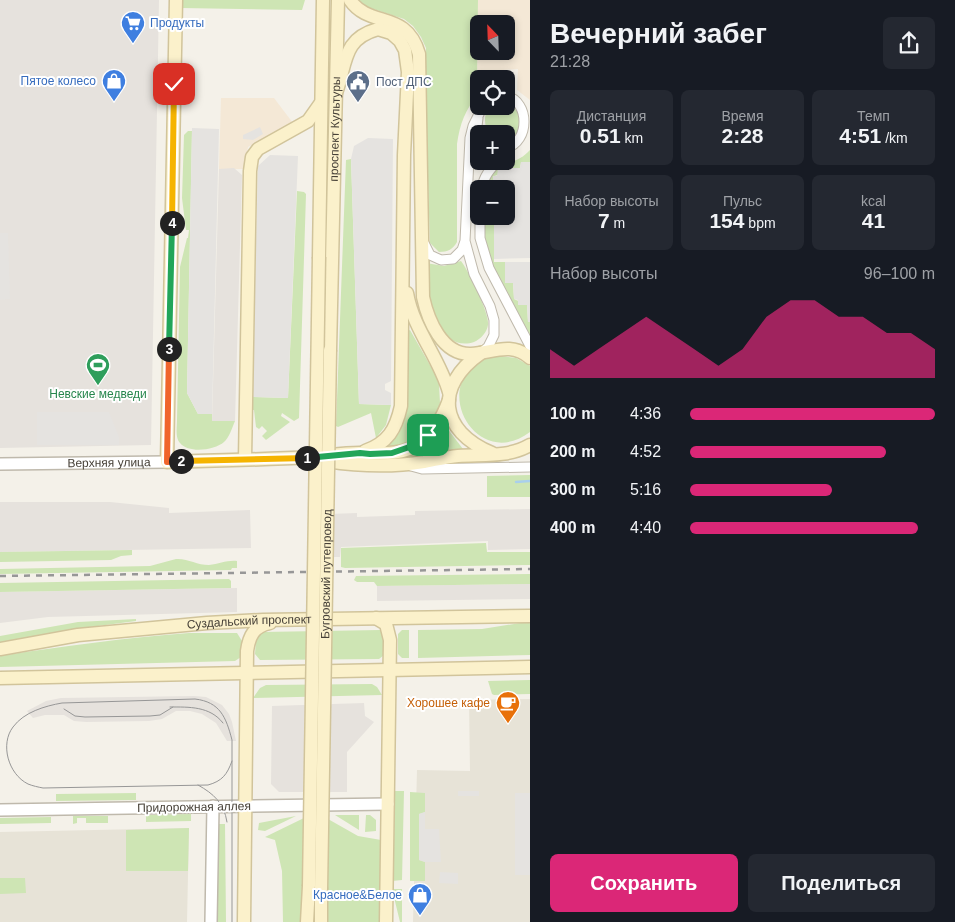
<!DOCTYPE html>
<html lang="ru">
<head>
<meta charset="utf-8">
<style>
  :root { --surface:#171b24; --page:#242831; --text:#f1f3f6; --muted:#9ea1a6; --accent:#db2777 }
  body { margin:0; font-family:Helvetica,sans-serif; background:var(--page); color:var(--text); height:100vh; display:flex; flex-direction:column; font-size:19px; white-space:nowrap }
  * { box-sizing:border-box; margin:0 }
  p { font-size:16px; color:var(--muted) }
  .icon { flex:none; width:28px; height:28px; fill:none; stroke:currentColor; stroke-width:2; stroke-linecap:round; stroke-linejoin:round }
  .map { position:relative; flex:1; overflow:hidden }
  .details { display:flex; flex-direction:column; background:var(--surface); width:425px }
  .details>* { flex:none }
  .needle { width:32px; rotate:337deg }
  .controls { position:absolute; left:470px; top:15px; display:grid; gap:10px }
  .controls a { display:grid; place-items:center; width:45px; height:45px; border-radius:8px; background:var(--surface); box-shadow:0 2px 8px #0003; font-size:25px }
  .pin { position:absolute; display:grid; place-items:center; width:42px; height:42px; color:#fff; margin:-21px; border-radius:10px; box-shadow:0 2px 8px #0006 }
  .km { position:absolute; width:25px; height:25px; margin:-12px; border-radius:50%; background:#222; color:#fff; font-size:14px; line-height:25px; text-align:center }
  .round { display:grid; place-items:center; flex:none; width:52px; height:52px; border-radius:8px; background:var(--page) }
  .headline { display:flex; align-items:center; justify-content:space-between; height:85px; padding:0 20px }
  h1 { font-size:28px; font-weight:700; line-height:38px }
  .stats { display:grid; grid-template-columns:repeat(3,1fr); gap:8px; height:85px; padding:5px 20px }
  .stats div { display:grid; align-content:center; border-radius:8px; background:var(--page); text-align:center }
  .stats b { font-size:21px; font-weight:700 }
  .stats small { font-size:14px; font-weight:400 }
  .stats p { font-size:14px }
  .chart { height:140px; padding:10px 20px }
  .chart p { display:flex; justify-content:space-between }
  .chart svg { width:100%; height:90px; margin-top:5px; fill:var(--accent); opacity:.7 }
  .cta { display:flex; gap:10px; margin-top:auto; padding:10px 20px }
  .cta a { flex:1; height:58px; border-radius:8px; background:var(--accent); color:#fff; font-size:20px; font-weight:700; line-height:58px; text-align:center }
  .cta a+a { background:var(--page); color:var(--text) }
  ul { padding:0 20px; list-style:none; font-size:16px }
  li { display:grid; grid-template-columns:80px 60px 1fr; align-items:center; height:38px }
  li i { height:12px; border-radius:6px; background:var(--accent) }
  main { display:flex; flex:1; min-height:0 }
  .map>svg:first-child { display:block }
  .residential { fill:#e7e3d7 }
  .commercial { fill:#f4e8d6; fill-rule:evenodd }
  .industrial { fill:#e6e2dd }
  .green { fill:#cee5b4 }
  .parking { fill:#e5e3e0 }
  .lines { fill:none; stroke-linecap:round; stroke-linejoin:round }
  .stream { stroke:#a9cfec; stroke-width:2.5 }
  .minor-casing { stroke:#bfb9ac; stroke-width:11 }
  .tertiary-casing { stroke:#bfb9ac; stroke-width:14 }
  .secondary-casing { stroke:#d1c49b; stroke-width:15 }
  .minor { stroke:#fff; stroke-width:9 }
  .tertiary { stroke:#fff; stroke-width:11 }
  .secondary { stroke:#fbf1cb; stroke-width:12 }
  .tram { stroke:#979797; stroke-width:1 }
  .rail { stroke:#979797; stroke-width:2.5; stroke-dasharray:6 6; stroke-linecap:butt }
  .secondary-bridge-casing { stroke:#d1c49b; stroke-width:15; stroke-linecap:butt }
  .secondary-bridge { stroke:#fbf1cb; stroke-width:12 }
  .split-1-casing { stroke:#fff; stroke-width:10 }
  .split-2-casing { stroke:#fff; stroke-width:10 }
  .split-3-casing { stroke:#fff; stroke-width:10 }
  .split-4-casing { stroke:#fff; stroke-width:10 }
  .split-5-casing { stroke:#fff; stroke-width:10 }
  .split-1 { stroke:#22a559; stroke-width:6 }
  .split-2 { stroke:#f5b400; stroke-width:6 }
  .split-3 { stroke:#f0652b; stroke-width:6 }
  .split-4 { stroke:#22a559; stroke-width:6 }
  .split-5 { stroke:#f5b400; stroke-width:6 }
  .labels { text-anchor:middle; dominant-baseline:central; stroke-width:4; stroke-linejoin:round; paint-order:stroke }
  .shop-label { font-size:12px; fill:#366cbe; stroke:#fff; text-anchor:end }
  .service-label { font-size:12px; fill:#4e5e75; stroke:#fff; text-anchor:start }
  .street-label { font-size:12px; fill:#474138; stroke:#fff }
  .leisure-label { font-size:12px; fill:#27864d; stroke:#fff }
  .food-label { font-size:12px; fill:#c56008; stroke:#fff; text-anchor:end }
</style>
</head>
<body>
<main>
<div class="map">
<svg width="530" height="922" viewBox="0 0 530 922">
  <rect width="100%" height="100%" fill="#f4f1e9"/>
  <path class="residential" d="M530,699V922H413L417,770L470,771L469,700Z
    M189,828L187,922H0V832Z"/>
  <path class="commercial" d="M478,0H530V100L517,90L518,69L489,71L488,79H479V82H477ZM479,24H506V51H479Z
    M221,98H274L293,123L248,147L244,169H219Z"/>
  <path class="industrial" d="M0,0H159L151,445L0,448Z
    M234,168L242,175L235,421H212L219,169Z
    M0,502H110L169,508V513L250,510L251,548L0,552Z
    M530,509V549L488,550V541L341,547L340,557H329L330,514L357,513V517L415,515V511Z
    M530,584V599L377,601V586Z
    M237,588V612L48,617L0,623V592Z
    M194,696L206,697L222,705L229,714L232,722L236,741H227L216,723L202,714L190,711H176L162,719L149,721L86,722L74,721L64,715H45L33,718L27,711L46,701L61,698Z
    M364,703L365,716L374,722L347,752V792H279L271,784L272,706Z"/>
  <path class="green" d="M183,0H305L302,10L181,8Z
    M359,0H478L477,81L479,82V94C465,109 460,124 457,144V242C453,249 448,252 439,252L430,243L426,124V48L421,37L413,26L404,19L367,7Z
    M506,104C525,109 526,135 506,140V134H489C484,126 482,111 493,107C496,105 502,106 506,106Z
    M188,131H192L187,393L198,414H212V421H235C232,428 229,438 224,442C215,450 189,454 180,443C175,438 177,427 177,420L180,267L187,238H188L189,230H186L182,198L184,135Z
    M530,150V162H521L520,168L494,176L493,189H485V182L498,165C512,162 521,160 530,150Z
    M351,159L359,404L391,405L386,425L376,438L371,413L338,427L336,426L346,160Z
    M297,191L304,192L306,194L299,418L294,421L282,413L281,416L290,422L266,440L262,436L267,431L262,426L259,429L256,427L254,410H252V397L288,398Z
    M485,216H494V262H505V283H513L514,299L527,305L528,322H530V337L491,265L484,243Z
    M461,261C468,270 490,314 488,325C487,332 481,339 474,342C445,352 429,313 427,290C426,281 427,271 426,263L444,266Z
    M410,330L435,374L439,384L440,403L433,422L417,441L389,449L388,447L399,433L405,418L408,331Z
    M501,356L516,358L530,366V432C476,473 428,384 485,359C490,357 496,357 501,356Z
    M444,420L450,432L463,449L407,459L406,454Z
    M530,475V497H487V476Z
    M486,543L487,552H530V565L345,568L341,567V548Z
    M132,550V555L121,556L111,560L0,562V552Z
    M176,559C187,558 197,565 209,565C219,564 227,560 237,561V568H232L231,570L0,574V569L150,566Z
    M530,574V584L377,586L374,582H357L354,580L356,576Z
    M229,579L231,581V588L0,592V583Z
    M136,619V621L75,629L0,643V636L78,622Z
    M520,623H530V655L418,658V630L482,629Z
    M380,630C387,635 384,647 384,655L379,659L260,660L255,654L256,639L262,632Z
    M402,630H409V658H402L398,654V634Z
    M189,633H237L242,641L241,657L235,661L0,667V656C63,646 125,638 189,633Z
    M530,680V694L494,695L492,694L488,681Z
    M372,684L377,687L382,695L253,698L260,688L266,685Z
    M393,791H404L402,880L392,881Z
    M410,792L425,793V812L419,814V860L425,862V881H410Z
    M136,793V800L56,801V794Z
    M191,814V821L146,822V815Z
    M335,815H359V830Z
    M366,815H370L376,820V831L365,832Z
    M73,816H108V823H86V818H77V823L73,824Z
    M296,816L265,831L258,830L259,823Z
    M51,817V823L0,824V818Z
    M304,818L303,922H283L282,871L275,840L265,837Z
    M328,819L358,836L381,840L379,922H327Z
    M219,824H225L226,922H217Z
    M189,828L188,871H126V830Z
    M0,878H25L26,893L0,894Z
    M392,889H402V922H400Z"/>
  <path class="parking" d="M260,127L263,134L253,140L243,139V135Z
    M192,128L219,129L212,414H198L187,393Z
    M368,138L393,139L391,381L385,384V390L391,393V405L359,404L351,159L354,146Z
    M270,155L298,156L288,398L252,397L258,166Z
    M521,162H530V258L494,259V216H506V189H493V176H497L498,168H520Z
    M0,233H8L10,299L0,300Z
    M505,262H530V322H528L527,305H518V300L514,299L513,283H505Z
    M37,412H109L119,437V445H37Z
    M458,791H479V796H458Z
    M515,793H530V875H515Z
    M425,812V829H439L441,862H425L419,860V814Z
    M440,872L458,873V884L439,883Z"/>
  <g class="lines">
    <path class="stream" d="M516,482L530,481"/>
    <g class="minor-casing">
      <path id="minor" d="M506,96C530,101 530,142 506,148
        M478,118L477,126L480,134
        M482,189C483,177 490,169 498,161
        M480,216V238L489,268L530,346
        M424,243L430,255L441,260L453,259L462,250L465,241
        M482,352L488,347L494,335V320L490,306L474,274L465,241L470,138L473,126L483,106
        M411,466L422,469L530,467"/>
    </g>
    <g class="tertiary-casing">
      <g id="tertiary">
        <path id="s1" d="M0,464L167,462"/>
        <path d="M0,810L388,804"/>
        <path d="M211,922L213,806"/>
      </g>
    </g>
    <g class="secondary-casing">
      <g id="secondary">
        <path d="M176,0L167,462C214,460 262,460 309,457C326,456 342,453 359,453C379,453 401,456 419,444C434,434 443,416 449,400"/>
        <path d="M350,0C370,29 406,9 419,54L423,297C428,320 442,355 471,354C492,353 511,341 530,358"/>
        <path d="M336,93C347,63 342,39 378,29L391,33L400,41L405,50L408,72L404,155L401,406C396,429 388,443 365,451"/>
        <path d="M319,257L323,0"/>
        <path d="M407,293C413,329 439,357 449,392"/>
        <path id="s2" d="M330,350L338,0"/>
        <path d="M481,353C434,386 439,431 492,453"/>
        <path d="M245,459L250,171L252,157L258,149L308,121L320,104"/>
        <path d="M327,461C359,466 392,467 424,462C435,460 447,457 458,456C482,454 508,458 530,445"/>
        <path d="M376,618L386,624L390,640L386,922"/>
        <path id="s3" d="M0,649L78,635L207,623L263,620L530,616"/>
        <path d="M0,678L530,667"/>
        <path d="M321,889V922"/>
        <path d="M244,922L247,651C249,636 254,626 270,623"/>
        <path d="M307,922L309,886"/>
      </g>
    </g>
    <use href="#minor" class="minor"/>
    <use href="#tertiary" class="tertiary"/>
    <use href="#secondary" class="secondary"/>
    <path class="tram" d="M170,707C189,707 210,706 223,723
      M64,709L75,716L85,717L150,716L160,715L173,707
      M232,761C227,775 222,781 208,785L43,788C38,787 33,786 28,784C8,774 0,744 13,727C24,712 45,706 62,703L195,699C220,702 226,717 232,740V922
      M198,785C214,794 224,803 227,822"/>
    <path class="rail" d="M0,576L530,569"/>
    <g class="secondary-bridge-casing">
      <g id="secondary-bridge">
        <path d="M309,886L319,257"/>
        <path id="s4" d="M321,889L330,350"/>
      </g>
    </g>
    <use href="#secondary-bridge" class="secondary-bridge"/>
  </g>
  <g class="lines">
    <g class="split-1-casing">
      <path id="split-1" d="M307,458L360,453L370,454L392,453L418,444L428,435"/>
    </g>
    <g class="split-2-casing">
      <path id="split-2" d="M181,461L307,458"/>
    </g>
    <g class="split-3-casing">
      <path id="split-3" d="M169,349L167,462L181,461"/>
    </g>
    <g class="split-4-casing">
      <path id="split-4" d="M169,349L172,223"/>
    </g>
    <g class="split-5-casing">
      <path id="split-5" d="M172,223L174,84"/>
    </g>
    <use href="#split-1" class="split-1"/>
    <use href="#split-2" class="split-2"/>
    <use href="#split-3" class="split-3"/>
    <use href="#split-4" class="split-4"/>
    <use href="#split-5" class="split-5"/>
  </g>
  <defs>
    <g id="supermarket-pin" transform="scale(1.25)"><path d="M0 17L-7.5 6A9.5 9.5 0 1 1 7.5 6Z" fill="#3f7fe0" stroke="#fff"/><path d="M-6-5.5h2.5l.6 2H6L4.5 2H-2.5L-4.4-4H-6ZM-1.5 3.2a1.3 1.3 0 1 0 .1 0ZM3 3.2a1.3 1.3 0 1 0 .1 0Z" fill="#fff"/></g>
    <g id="shop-pin" transform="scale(1.25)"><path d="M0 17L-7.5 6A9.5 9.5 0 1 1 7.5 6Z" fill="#3f7fe0" stroke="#fff"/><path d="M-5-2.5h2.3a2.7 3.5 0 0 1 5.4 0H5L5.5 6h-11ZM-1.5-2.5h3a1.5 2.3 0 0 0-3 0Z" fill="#fff"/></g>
    <g id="civic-pin" transform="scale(1.25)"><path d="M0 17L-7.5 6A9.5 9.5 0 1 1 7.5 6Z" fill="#5c6f8a" stroke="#fff"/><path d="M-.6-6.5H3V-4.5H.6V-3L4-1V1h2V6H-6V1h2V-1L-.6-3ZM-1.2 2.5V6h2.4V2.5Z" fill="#fff"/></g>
    <g id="stadium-pin" transform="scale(1.25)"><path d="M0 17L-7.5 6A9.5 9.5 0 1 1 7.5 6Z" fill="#2e9e5b" stroke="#fff"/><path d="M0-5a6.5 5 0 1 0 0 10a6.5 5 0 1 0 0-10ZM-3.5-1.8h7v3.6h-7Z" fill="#fff"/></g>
    <g id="cafe-pin" transform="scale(1.25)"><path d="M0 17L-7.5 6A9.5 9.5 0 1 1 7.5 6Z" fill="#e8710a" stroke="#fff"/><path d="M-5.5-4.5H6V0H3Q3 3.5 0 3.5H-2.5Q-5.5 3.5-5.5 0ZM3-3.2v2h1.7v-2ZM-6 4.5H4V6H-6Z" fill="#fff"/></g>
  </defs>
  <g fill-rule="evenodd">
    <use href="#supermarket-pin" x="133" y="23"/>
    <use href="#shop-pin" x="114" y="81"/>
    <use href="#civic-pin" x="358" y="82"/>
    <use href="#stadium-pin" x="98" y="365"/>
    <use href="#cafe-pin" x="508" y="703"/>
    <use href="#shop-pin" x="420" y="895"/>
  </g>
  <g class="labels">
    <g class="shop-label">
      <text x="150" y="23" text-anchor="start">Продукты</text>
      <text x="96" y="81">Пятое колесо</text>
      <text x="402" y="895">Красное&amp;Белое</text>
    </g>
    <g class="service-label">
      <text x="376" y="82">Пост ДПС</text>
    </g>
    <g class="street-label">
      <text stroke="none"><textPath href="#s2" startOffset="221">проспект Культуры</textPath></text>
      <text stroke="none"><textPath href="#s1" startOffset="109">Верхняя улица</textPath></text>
      <text stroke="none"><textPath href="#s4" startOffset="315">Бугровский путепровод</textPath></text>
      <text stroke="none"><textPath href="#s3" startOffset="251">Суздальский проспект</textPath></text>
      <text transform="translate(194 807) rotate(-1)">Придорожная аллея</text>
    </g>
    <g class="leisure-label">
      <text x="98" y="394">Невские медведи</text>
    </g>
    <g class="food-label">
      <text x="490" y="703">Хорошее кафе</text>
    </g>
  </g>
</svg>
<div class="controls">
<a><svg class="needle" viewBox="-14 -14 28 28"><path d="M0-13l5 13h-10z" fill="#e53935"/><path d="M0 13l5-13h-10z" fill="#9ea1a6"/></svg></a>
<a><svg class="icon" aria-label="locate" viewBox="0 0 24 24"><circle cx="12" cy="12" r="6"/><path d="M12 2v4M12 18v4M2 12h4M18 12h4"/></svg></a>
<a>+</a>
<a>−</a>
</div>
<div class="pin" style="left:428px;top:435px;background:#1e9e55"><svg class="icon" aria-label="arrive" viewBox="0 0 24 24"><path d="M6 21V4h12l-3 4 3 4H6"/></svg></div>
<div class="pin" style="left:174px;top:84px;background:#d93025"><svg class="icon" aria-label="check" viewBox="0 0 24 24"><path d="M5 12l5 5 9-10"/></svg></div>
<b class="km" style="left:307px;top:458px">1</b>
<b class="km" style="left:181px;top:461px">2</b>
<b class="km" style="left:169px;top:349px">3</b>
<b class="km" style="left:172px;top:223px">4</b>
</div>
<section class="details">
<div class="headline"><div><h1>Вечерний забег</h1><p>21:28</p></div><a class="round"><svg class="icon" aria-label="share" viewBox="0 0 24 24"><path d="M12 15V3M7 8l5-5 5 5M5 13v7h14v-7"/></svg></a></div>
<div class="stats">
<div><p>Дистанция</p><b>0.51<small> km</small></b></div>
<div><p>Время</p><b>2:28</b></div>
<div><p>Темп</p><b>4:51<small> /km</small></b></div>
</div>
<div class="stats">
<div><p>Набор высоты</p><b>7<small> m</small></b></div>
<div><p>Пульс</p><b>154<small> bpm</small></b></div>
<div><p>kcal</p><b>41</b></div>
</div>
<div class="chart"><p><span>Набор высоты</span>96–100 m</p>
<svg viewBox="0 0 160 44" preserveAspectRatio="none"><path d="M0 44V30L10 38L20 30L30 22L40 14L50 22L60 30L70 38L80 30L90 14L100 6L110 6L120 14L130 14L140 22L150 22L160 30V44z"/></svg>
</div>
<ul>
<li><b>100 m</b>4:36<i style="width:100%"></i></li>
<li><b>200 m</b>4:52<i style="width:80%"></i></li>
<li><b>300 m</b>5:16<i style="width:58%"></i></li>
<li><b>400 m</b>4:40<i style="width:93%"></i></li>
</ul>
<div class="cta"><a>Сохранить</a><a>Поделиться</a></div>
</section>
</main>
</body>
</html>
